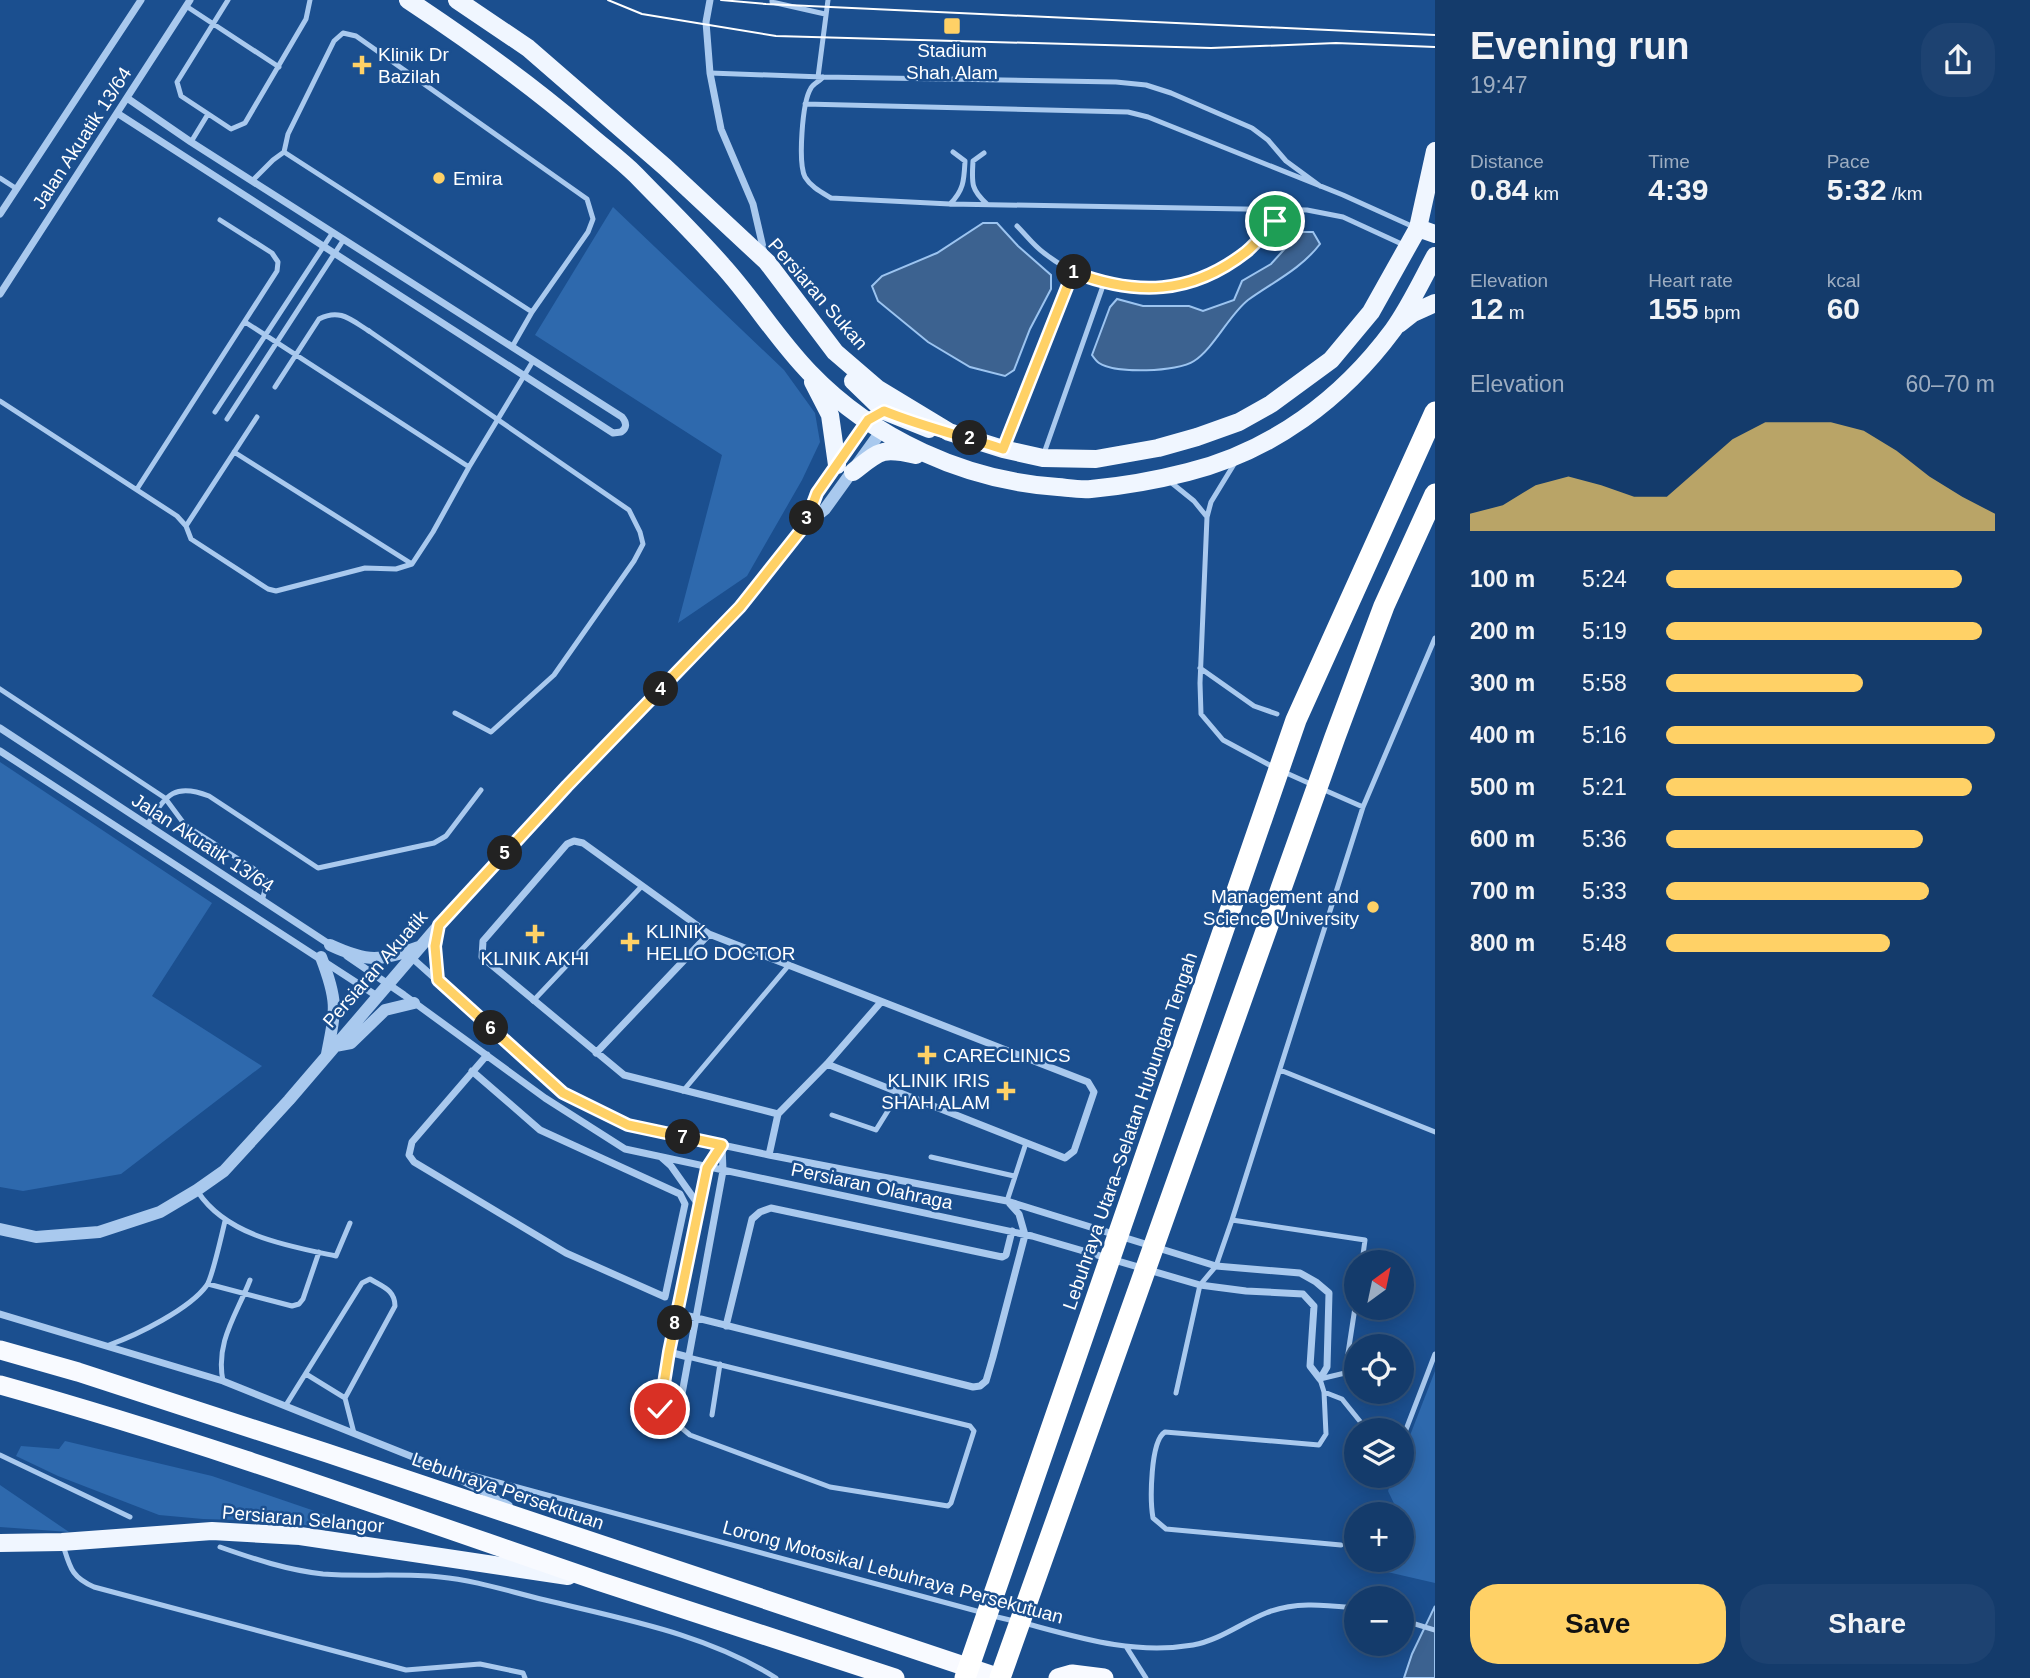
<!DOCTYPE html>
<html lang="en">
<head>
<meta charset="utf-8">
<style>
  :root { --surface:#143b6b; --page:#1d4271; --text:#f1f3f6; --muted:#9dadc1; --line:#33557e; --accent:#ffd166 }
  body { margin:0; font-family:Helvetica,sans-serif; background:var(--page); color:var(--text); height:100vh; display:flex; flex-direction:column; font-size:26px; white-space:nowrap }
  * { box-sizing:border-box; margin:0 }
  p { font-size:23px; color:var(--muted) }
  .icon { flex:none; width:38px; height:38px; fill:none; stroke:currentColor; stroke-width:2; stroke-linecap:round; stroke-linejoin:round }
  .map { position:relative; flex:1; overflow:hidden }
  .drawer { display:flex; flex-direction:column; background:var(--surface); width:595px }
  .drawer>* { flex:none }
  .needle { width:46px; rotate:33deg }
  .controls { position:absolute; left:1344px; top:1250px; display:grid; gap:14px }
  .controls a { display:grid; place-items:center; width:70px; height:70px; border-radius:50%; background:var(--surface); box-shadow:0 4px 18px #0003,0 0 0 2px var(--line); font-size:35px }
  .pin { position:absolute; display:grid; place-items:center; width:60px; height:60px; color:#fff; margin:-30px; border:4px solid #fff; border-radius:50%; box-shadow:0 2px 7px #0007 }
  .km { position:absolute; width:35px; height:35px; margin:-18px; border-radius:50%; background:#222; color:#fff; font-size:19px; line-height:35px; text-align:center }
  .round { display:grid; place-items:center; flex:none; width:74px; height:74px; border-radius:28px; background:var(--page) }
  .overview { display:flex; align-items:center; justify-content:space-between; height:119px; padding:0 35px }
  h1 { font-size:38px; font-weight:600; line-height:52px }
  .stats { display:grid; grid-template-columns:repeat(3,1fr); gap:10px; height:119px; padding:7px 35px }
  .stats div { display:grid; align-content:center }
  .stats b { font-size:30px; font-weight:600 }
  .stats small { font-size:19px; font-weight:400 }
  .stats p { font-size:19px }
  .chart { height:196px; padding:14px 35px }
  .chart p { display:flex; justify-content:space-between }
  .chart svg { width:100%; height:126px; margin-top:7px; fill:var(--accent); opacity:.7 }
  .button { display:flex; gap:14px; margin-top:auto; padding:14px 35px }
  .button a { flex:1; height:80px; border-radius:28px; background:var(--accent); color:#111; font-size:28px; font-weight:600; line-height:80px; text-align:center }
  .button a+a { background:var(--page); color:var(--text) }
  ul { padding:0 35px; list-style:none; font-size:23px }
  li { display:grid; grid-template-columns:112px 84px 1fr; align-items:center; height:52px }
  li i { height:18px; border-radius:9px; background:var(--accent) }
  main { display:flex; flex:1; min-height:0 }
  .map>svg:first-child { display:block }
  .green { fill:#2e69ad }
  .water { fill:#3c6290; stroke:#9cc4f0; stroke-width:2 }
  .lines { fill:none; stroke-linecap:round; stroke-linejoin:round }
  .service { stroke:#a9c9ee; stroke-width:5 }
  .minor { stroke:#a9c9ee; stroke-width:7 }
  .tertiary { stroke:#a9c9ee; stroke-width:12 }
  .primary { stroke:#f0f6ff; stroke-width:18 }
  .trunk { stroke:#f8faff; stroke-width:19 }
  .tram { stroke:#fff; stroke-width:2 }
  .service-bridge { stroke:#a9c9ee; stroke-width:5 }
  .motorway-bridge { stroke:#fff; stroke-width:21 }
  .route-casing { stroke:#fff; stroke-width:14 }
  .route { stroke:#ffd166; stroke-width:9 }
  .poi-dot { fill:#ffd166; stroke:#1b4f8f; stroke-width:2.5 }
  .labels { text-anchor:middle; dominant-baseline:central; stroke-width:5; stroke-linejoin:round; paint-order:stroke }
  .poi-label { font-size:19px; fill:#fff; stroke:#1b4f8f; text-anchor:start }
  .street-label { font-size:19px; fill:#fff; stroke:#1b4f8f }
</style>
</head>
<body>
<main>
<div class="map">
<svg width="1435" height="1678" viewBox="0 0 1435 1678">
  <rect width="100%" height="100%" fill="#1b4f8f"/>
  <path class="green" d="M613,207L784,370L815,413L820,442L802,480L747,576L678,623L722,455L535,335Z
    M0,762L212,903L152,996L262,1066L121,1174L23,1191L0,1187Z
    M1435,1371V1583L1370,1568L1376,1559H1402V1514H1399L1388,1491L1394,1475H1402V1456Z
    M65,1441L212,1476L382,1534L270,1521L203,1519L159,1515L58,1476L16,1456L21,1446L59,1449Z
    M0,1485L69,1532L0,1527Z"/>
  <path class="water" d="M983,223H997L1018,246L1051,275V289L1030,329L1014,370L1005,376L970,367L928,342L878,301L872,286L882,276L937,253Z
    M1300,232H1313L1320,244C1301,269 1273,282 1248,300C1229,315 1214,348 1194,361C1178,372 1115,374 1099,363C1096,361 1094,358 1092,355L1110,307L1117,299L1143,306H1189L1203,311L1234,300L1242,281L1271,264Z
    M1435,1606V1678H1404L1412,1654Z"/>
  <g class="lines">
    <path class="service" d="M228,0L177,82L181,96L231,129L245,123L306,19L310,0
      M772,0V2L825,14
      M186,6L279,67
      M710,73L823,77L1116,82L1146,85L1171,93L1252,128L1268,140L1286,161L1320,186
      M818,77L828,0
      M823,77C820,81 813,84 811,88C802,102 798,163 805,177C811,187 821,192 831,198L950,204L1307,210L1343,217L1406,246
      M805,104L1128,112L1148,117L1343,195L1416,228
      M191,142L208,114
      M284,152L532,312
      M984,153L973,161C972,182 970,189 987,204
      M0,178L17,189
      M253,180L273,160L284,152L288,134L334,41L343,33L356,36L587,199L593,219L588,232L532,312L512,347
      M950,204C964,190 964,180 965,161L953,152
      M1017,226C1026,235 1034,246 1044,253C1104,300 1185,298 1245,253C1256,244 1265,231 1275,221
      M245,322L469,467
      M275,387L319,319C340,308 351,320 369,331
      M0,401L177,516L186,526L191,539L268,589L276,591L365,568L396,569L412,564L433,532L469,467L533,361
      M215,412L333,232
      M227,419L344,239
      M1004,446L1073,272
      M234,452L412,564
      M1043,456L1104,283
      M1236,461L1211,502L1207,517L1200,683L1201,714L1223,740L1275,768
      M1168,480L1194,501L1207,517
      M137,489L277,271L278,262L272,253L220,220
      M186,526L257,417
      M1200,668L1254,706L1277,714
      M0,689L165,798L185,825L262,874L267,882L262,901
      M1284,772L1313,785
      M1322,789L1363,807
      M147,825C166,796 173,782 209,796L318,868L434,843L446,836L481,790
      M533,1001L642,886
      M1280,1070L1435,1132
      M683,1091L789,965
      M832,1115L876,1130L899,1093
      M931,1157L1014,1176
      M198,1192C227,1236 288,1246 336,1256L350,1223
      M1007,1201L1026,1143
      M1232,1220L1365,1240L1362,1262
      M208,1284L292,1306L299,1304L303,1299L319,1252
      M109,1345C137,1335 190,1309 207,1285C212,1277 222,1234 225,1221
      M306,1374L345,1398
      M223,1381C215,1342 237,1314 250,1280
      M1324,1392L1342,1399L1367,1430
      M1176,1393L1200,1285L1216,1266L1232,1220L1363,807L1435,638
      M286,1405L362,1283L370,1279C383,1287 395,1290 395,1306L345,1398L354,1433
      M712,1415L720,1364
      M672,1420L690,1435L830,1487L948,1506L951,1503L974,1431L970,1426L688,1357
      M1402,1440L1435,1354
      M0,1455L130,1517
      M436,1465L984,1613
      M63,1545C70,1567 71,1577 94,1587L406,1670L480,1664L523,1673L525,1678
      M1341,1545L1166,1529L1153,1518C1150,1501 1150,1441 1165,1432L1319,1445L1326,1434L1324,1392L1320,1379L1345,1373L1356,1301
      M220,1547C254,1559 287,1570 323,1574C362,1577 401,1573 440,1577C475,1580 511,1592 545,1600C623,1619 707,1634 776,1678
      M993,1616L1014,1621
      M1402,1620L1435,1630
      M1024,1623C1080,1638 1134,1655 1193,1645C1220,1640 1241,1623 1266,1613C1295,1601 1326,1605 1356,1608
      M1127,1648L1146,1678"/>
    <path class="minor" d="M710,0L706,22L710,73L721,129L753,204L765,256
      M117,113L613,433L621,432C627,428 627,423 622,417L191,142L127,98
      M0,214L141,0
      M0,294L190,0
      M0,728L332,946
      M0,751L377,996
      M347,956L404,995L545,1098L625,1149L1032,1236L1200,1285L1246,1291L1303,1294L1314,1306L1310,1366L1320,1379L1327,1367L1329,1293L1316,1282L1300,1273L1216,1266L1007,1201L769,1155L628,1125L563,1093L411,957
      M596,1053L709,934
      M472,1071L540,1130L680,1194L685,1204L665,1297L566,1253L414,1162L409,1155L412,1142L487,1055
      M778,1114L624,1075L482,957L483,941L567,844L574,841L583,843L709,934L1088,1082L1094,1092L1074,1151L1065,1158L827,1064
      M778,1114L827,1064L881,1002
      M722,1145L723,1171L679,1410L672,1420L660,1409L669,1352L707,1168Z
      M769,1155L778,1114
      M662,1158L671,1166L700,1207
      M677,1313L973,1387L980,1386L986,1381L993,1357L1025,1235L1019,1214L1010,1204
      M0,1314L223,1381L423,1461L509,1505
      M726,1326L752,1219L760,1212L771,1208L1002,1257L1006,1255L1012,1231
      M669,1352L688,1357"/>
    <path class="tertiary" d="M805,524L817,493L868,420
      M330,945C369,963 379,961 419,947
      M321,957C338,1001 336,1009 327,1054
      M438,980C434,961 435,944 439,925
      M335,1046L351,1043L385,1010L414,1003
      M0,1229L36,1237L99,1232L160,1212L197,1190L224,1171L289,1100L439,925L567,786L740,607L805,525L825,509L882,430"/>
    <path class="primary" d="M408,0C470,41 530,84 586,132C603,147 621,160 636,175C665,205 695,234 722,265C753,299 777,339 809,372C873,439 966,481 1058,487C1069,488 1080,490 1091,489C1123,486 1157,480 1188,472C1272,451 1342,399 1393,330C1409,308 1422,280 1435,256
      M457,0L528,48L665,167L767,262L835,352L878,389L949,432L1003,449L1043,458L1096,459L1158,448L1197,437L1239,422L1271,404L1331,360L1371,312L1418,228L1435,151
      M1418,228L1435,234
      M1399,324L1413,313L1435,303
      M853,381L884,411L929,429
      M813,382L830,415L837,465
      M853,472C880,451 881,447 916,455
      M0,1543L62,1542L212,1531L300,1536L568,1576"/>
    <path class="trunk" d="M0,1350L78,1372L327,1453L1000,1678
      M0,1385C202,1441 400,1513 598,1581C697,1614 796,1646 895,1678
      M1058,1678L1072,1674L1104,1678"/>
    <path class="tram" d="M608,0L642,14L776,36L1211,48L1336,43L1435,47
      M721,0L766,4L1435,35"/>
    <path class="service-bridge" d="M369,331L629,510L640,532L643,544L634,561L554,675L491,732L455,713"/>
    <path class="motorway-bridge" d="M965,1678L1296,720L1435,412
      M1000,1678L1335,737L1384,606L1435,494"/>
  </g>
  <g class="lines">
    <g class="route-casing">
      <path id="route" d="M660,1409L669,1352L707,1168L722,1145L628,1125L563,1093L438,980L435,946L439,925L567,786L740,607L805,525L817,493L868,420L884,411C923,427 963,436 1003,449L1073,272C1136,296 1191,295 1246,252C1256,244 1266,231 1275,221"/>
    </g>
    <use href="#route" class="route"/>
  </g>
  <g class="poi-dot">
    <rect x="943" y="17" width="18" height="18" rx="3.5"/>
    <path d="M358.5 54.5h7v7h7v7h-7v7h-7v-7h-7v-7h7z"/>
    <circle cx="439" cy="178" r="7"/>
    <circle cx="1373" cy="907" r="7"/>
    <path d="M531.5 923.5h7v7h7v7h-7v7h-7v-7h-7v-7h7z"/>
    <path d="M626.5 931.5h7v7h7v7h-7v7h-7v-7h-7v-7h7z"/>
    <path d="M923.5 1044.5h7v7h7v7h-7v7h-7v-7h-7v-7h7z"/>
    <path d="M1002.5 1080.5h7v7h7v7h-7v7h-7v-7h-7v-7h7z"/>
  </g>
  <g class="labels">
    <g class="poi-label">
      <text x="952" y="50" text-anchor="middle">Stadium<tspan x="952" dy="22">Shah Alam</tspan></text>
      <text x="378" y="54">Klinik Dr<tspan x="378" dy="22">Bazilah</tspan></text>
      <text x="453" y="178">Emira</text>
      <text x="1359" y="896" text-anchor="end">Management and<tspan x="1359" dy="22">Science University</tspan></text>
      <text x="646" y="931">KLINIK<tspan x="646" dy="22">HELLO DOCTOR</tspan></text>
      <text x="535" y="958" text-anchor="middle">KLINIK AKHI</text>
      <text x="943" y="1055">CARECLINICS</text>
      <text x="990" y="1080" text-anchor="end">KLINIK IRIS<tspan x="990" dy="22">SHAH ALAM</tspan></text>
    </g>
    <g class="street-label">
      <text transform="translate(82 138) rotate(-57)">Jalan Akuatik 13/64</text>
      <text transform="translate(818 294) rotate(49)">Persiaran Sukan</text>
      <text transform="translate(203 843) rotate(33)">Jalan Akuatik 13/64</text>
      <text transform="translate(375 969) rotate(-49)">Persiaran Akuatik</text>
      <text transform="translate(1130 1131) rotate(-71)">Lebuhraya Utara–Selatan Hubungan Tengah</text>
      <text transform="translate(872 1186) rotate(12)">Persiaran Olahraga</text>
      <text transform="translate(508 1491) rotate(19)">Lebuhraya Persekutuan</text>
      <text transform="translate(303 1519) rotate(5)">Persiaran Selangor</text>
      <text transform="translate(893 1572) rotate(15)">Lorong Motosikal Lebuhraya Persekutuan</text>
    </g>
  </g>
</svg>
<div class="controls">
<a><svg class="needle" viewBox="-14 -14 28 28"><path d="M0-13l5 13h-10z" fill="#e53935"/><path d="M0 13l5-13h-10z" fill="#9dadc1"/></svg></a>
<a><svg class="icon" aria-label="locate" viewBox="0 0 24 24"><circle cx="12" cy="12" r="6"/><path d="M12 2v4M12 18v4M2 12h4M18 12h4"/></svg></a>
<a><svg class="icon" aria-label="layers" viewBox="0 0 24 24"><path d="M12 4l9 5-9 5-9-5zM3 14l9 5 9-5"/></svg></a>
<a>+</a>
<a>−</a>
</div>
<div class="pin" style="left:1275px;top:221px;background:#1e9e55"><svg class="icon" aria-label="arrive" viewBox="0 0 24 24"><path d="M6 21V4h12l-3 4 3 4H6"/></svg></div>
<div class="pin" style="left:660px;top:1409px;background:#d93025"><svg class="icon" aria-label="check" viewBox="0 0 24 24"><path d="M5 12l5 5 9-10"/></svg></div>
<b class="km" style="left:1074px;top:272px">1</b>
<b class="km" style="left:970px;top:438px">2</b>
<b class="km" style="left:807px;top:518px">3</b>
<b class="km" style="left:661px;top:689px">4</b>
<b class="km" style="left:505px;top:853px">5</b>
<b class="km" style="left:491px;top:1028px">6</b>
<b class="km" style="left:683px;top:1137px">7</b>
<b class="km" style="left:675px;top:1323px">8</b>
</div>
<section class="drawer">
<div class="overview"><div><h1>Evening run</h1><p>19:47</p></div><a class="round"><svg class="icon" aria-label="share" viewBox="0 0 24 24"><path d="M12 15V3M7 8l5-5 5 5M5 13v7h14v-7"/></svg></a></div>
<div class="stats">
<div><p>Distance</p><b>0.84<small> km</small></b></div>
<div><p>Time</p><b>4:39</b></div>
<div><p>Pace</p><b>5:32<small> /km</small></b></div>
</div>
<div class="stats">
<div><p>Elevation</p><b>12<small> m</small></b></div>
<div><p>Heart rate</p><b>155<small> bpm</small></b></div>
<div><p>kcal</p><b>60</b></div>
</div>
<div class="chart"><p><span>Elevation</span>60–70 m</p>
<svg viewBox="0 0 160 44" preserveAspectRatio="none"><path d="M0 44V38L10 35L20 28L30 25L40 28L50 32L60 32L70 22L80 12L90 6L100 6L110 6L120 9L130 16L140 25L150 32L160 38V44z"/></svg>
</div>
<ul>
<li><b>100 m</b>5:24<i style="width:90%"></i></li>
<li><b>200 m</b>5:19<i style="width:96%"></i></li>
<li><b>300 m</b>5:58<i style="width:60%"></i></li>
<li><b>400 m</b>5:16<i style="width:100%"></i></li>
<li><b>500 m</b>5:21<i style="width:93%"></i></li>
<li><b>600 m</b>5:36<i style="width:78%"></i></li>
<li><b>700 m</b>5:33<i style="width:80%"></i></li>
<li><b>800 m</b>5:48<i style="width:68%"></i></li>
</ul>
<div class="button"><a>Save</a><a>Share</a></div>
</section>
</main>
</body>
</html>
